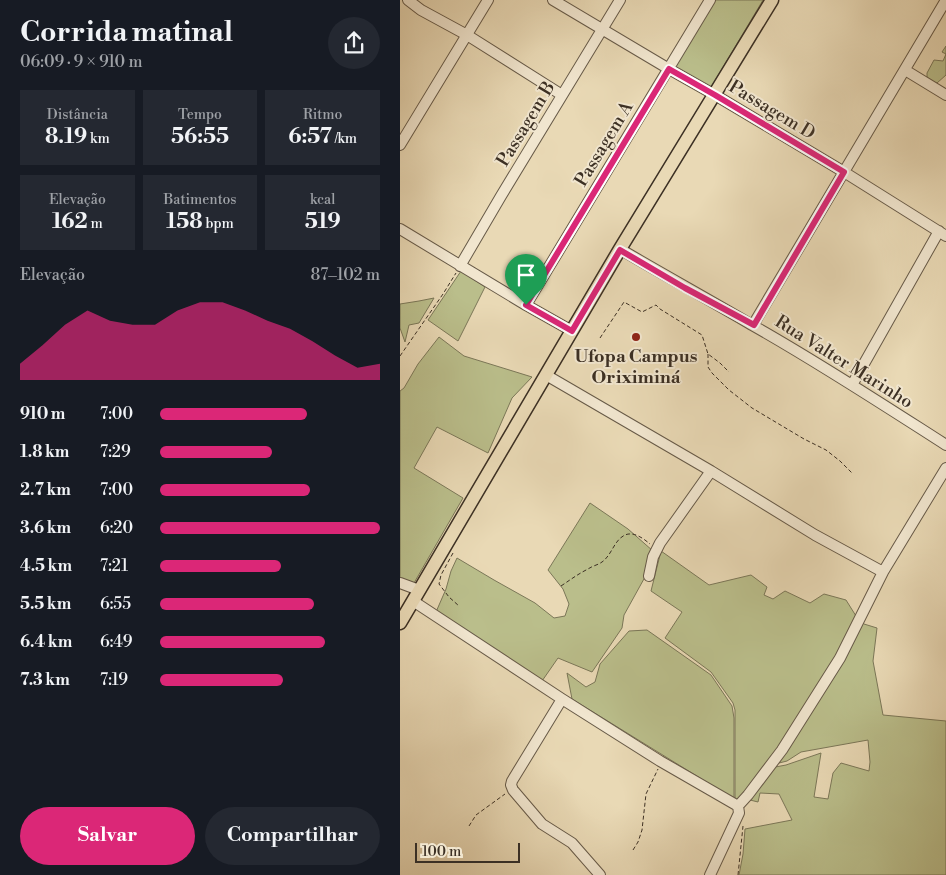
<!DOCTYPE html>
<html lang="pt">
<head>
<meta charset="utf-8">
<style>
  :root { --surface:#171b24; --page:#242831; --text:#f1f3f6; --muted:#9ea1a6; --accent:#db2777 }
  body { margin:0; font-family:"Libre Bodoni",serif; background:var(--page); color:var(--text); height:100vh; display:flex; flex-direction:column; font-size:19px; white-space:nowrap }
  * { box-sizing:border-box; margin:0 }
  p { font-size:16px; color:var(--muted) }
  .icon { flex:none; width:28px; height:28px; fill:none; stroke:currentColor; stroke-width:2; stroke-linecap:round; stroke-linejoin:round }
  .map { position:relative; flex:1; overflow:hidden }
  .side { display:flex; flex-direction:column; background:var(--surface); width:400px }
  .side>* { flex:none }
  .scale { position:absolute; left:15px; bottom:12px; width:105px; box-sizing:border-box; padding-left:5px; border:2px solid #3c3024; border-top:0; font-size:14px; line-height:18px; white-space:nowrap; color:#3c3024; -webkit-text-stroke:4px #f1e6cf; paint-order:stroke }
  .pin { position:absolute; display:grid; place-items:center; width:42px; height:42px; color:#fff; margin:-51px -21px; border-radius:50% 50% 50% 0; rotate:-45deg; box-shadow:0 0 5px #0007 }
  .pin .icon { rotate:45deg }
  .round { display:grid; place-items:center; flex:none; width:52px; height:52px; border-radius:26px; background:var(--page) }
  .summary { display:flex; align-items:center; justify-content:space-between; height:85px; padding:0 20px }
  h1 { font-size:28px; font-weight:700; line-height:38px }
  .metrics { display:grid; grid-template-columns:repeat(3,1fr); gap:8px; height:85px; padding:5px 20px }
  .metrics div { display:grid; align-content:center; border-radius:0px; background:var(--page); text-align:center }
  .metrics b { font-size:21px; font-weight:700 }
  .metrics small { font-size:14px; font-weight:400 }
  .metrics p { font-size:14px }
  .chart { height:140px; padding:10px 20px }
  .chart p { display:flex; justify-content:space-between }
  .chart svg { width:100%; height:90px; margin-top:5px; fill:var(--accent); opacity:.7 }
  .button { display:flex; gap:10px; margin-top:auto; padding:10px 20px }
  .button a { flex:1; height:58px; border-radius:30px; background:var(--accent); color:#fff; font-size:20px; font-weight:700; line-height:58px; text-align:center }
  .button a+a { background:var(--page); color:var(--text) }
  ul { padding:0 20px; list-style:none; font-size:16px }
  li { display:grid; grid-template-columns:80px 60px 1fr; align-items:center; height:38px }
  li i { height:12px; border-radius:6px; background:var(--accent) }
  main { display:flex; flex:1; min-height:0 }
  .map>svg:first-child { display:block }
  .green { fill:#babe8b; stroke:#7b7758 }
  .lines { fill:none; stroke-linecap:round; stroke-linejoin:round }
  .minor-casing { stroke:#675a48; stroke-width:12 }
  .major-casing { stroke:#3c3024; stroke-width:15 }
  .path { stroke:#3c3024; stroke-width:1; stroke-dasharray:4 2.5; stroke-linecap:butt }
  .minor { stroke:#f1e6cf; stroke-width:10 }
  .major { stroke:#e9d9b5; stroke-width:12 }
  .route-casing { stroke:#fff; stroke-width:10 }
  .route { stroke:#db2777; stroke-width:6 }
  .poi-dot { fill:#8f2418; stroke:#f1e6cf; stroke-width:2 }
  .labels { text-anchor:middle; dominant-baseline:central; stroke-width:4; stroke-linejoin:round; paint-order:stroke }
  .street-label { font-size:18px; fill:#3c3024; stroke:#f1e6cf }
  .poi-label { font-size:18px; font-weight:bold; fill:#3c3024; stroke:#f1e6cf }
</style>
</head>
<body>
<main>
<section class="side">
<div class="summary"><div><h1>Corrida matinal</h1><p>06:09 · 9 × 910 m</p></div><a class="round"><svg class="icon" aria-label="share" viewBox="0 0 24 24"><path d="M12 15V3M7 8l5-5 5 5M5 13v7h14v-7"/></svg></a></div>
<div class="metrics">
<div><p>Distância</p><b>8.19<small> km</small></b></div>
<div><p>Tempo</p><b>56:55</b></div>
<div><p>Ritmo</p><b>6:57<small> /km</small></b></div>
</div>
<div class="metrics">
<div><p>Elevação</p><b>162<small> m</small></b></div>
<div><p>Batimentos</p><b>158<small> bpm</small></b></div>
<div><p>kcal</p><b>519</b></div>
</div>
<div class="chart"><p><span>Elevação</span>87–102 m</p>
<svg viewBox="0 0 160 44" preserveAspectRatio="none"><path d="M0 44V36L10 27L20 17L30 10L40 15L50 17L60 17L70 10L80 6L90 6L100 10L110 15L120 19L130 25L140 32L150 38L160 36V44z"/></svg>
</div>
<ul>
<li><b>910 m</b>7:00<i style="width:67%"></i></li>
<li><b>1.8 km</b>7:29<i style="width:51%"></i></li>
<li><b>2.7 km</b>7:00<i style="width:68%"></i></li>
<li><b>3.6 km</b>6:20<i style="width:100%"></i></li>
<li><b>4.5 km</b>7:21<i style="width:55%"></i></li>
<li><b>5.5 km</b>6:55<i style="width:70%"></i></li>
<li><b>6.4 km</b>6:49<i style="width:75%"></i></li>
<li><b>7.3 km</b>7:19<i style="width:56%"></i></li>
</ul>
<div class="button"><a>Salvar</a><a>Compartilhar</a></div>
</section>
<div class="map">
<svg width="546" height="875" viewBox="0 0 546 875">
  <rect width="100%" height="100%" fill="#e9d9b5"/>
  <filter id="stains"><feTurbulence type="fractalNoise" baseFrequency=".004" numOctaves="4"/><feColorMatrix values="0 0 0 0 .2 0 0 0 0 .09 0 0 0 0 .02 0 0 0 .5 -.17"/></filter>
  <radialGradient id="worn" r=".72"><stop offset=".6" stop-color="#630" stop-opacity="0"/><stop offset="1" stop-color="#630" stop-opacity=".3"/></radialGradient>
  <path class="green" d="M314,0H363L310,89L273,68Z
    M546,46V75L537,83H534L527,77V73L534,60L543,61L546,54L542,52Z
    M61,271L85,287L58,341L28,320Z
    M34,298L19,323L9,325L5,342L0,328V304L19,301Z
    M39,337L64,356L132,377L112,398L88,453L37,427L14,468L63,498L14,583L0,578V391L4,388L18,364Z
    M190,503L228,529L253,551L245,577L224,615L222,628L192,672L158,658L142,681L36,612L46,589L51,571L57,558L94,580L135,603L154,618L165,616L169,604L163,589L148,570Z
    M261,551L309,585L351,575L367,587L364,595L373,599L385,591L410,603L424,594L446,600L456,616L464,624L477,628L473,661L483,715L546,721V875H339L343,854L345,829L392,820L379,794L360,793L358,802L350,800L370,768L386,765L421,753L414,797L428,799L433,773L441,763L469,771L470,762L468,740L401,752L387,761L367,766L339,802L335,799V710L333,703L311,672L265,638L282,612L251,591Z
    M247,630L311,675L332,706L334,718V799L172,699L167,673L186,687L195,682L200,664L229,631Z"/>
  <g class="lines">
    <g class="minor-casing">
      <path id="minor" d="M8,0L21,10L67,35L162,95
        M153,0L269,69L315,95L444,172L546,236
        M505,70L546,95
        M0,145L88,0
        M0,229L126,305L172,331
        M220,249C264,275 308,299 352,325C418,362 482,404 546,445
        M60,266L101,196L220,0
        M126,305L310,0
        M353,325L546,0
        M146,375L311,471L415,535L483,572
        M452,385L539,231
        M249,576L253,557L260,543L311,471
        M0,583L19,590
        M13,601L162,699L260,761L338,806
        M162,699L112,781L111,785L113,790L142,824L172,843L200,875
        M310,875L339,813L338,806L348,795L382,750L440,658L483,572L546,468"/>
    </g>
    <g class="major-casing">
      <path id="major" d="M0,623L220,249L372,0"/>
    </g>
    <path class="path" d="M200,338L224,302L242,312L256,305L260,309L302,335L308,354L320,363L329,372
      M308,354V367L312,373L329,390L352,408L404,439L426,450L440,461L452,473
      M0,356L43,294L56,273
      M53,553L41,575L39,584L49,597L59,606
      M161,586C170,580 178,574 188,569C192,566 198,565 202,562C212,555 214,540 225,535C234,531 244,539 250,544
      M69,826L76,815L105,794
      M233,850L238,842L242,830L246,794L258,769
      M338,875L343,826"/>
    <use href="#minor" class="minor"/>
    <use href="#major" class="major"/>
  </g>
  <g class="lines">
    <g class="route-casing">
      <path id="route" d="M269,69L315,95L444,172L354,325L285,288L220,250L172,331L126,305Z"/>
    </g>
    <use href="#route" class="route"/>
  </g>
  <circle class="poi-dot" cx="236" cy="337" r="5"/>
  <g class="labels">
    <g class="street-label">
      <text transform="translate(372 110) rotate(31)">Passagem D</text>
      <text transform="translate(126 124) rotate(-59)">Passagem B</text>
      <text transform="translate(204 144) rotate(-59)">Passagem A</text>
      <text transform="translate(444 362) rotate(32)">Rua Valter Marinho</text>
    </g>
    <g class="poi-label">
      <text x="236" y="356">Ufopa Campus<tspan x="236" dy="21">Oriximiná</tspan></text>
    </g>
  </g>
  <rect width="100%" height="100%" filter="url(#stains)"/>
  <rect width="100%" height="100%" fill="url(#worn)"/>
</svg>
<div class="scale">100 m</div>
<div class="pin" style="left:126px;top:305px;background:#1e9e55"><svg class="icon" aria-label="arrive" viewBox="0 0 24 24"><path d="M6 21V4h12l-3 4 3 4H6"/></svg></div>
</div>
</main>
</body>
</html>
